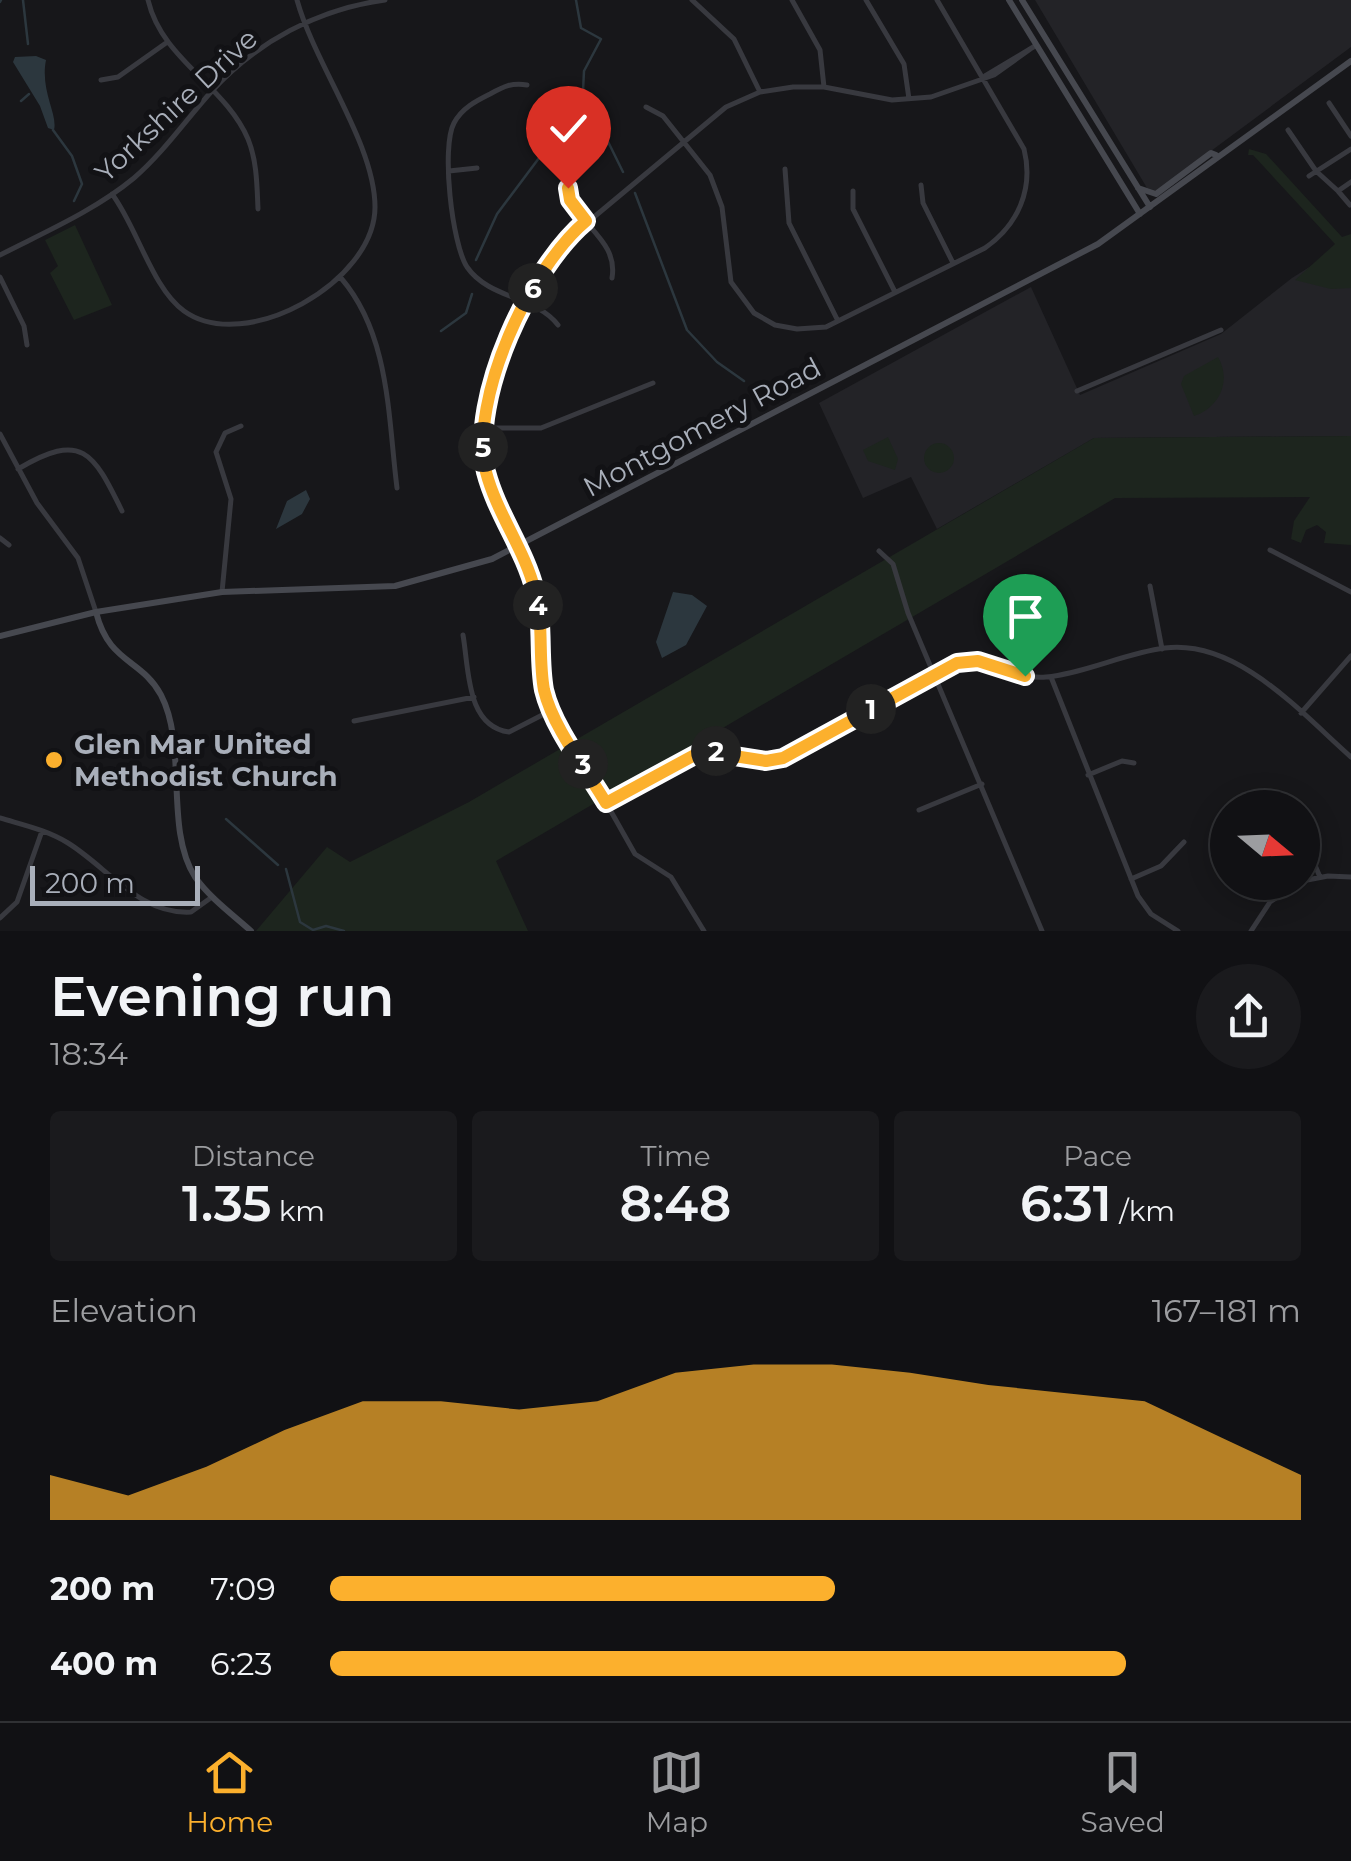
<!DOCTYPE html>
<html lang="en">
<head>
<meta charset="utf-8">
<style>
  :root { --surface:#111114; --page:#1a1a1d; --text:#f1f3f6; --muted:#9c9da0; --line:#303134; --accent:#fcb02d }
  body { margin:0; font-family:Montserrat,sans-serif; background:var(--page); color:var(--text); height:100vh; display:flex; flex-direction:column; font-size:38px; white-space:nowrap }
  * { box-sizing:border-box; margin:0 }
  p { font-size:32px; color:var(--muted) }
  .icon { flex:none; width:55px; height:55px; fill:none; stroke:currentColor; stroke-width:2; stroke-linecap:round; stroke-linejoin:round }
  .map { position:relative; height:931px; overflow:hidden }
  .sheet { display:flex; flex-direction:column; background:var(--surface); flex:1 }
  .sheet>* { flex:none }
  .needle { width:65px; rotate:109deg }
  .tools { position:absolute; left:1210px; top:790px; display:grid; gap:20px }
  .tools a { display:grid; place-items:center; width:110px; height:110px; border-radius:50%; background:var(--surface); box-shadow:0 5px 25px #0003,0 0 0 2px var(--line); font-size:50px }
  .scale { position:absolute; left:30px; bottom:25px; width:170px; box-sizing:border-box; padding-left:10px; border:5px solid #a9afba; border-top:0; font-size:28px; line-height:35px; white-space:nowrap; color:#a9afba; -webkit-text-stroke:8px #121215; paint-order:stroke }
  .pin { position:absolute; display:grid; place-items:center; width:85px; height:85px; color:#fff; margin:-102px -42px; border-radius:50% 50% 50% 0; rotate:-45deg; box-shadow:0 0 10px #0007 }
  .pin .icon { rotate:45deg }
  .km { position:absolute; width:50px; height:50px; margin:-25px; border-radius:50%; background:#222; color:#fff; font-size:28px; line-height:50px; text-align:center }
  .round { display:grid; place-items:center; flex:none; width:105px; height:105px; border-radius:52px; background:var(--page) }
  .summary { display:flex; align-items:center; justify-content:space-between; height:170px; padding:0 50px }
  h1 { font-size:55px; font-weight:600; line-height:75px }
  .figures { display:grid; grid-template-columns:repeat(3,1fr); gap:15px; height:170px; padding:10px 50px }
  .figures div { display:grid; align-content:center; border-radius:10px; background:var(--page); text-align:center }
  .figures b { font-size:50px; font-weight:600 }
  .figures small { font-size:28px; font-weight:400 }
  .figures p { font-size:28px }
  .chart { height:280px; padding:20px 50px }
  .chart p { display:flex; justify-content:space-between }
  .chart svg { width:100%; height:180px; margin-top:10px; fill:var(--accent); opacity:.7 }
  ul { padding:0 50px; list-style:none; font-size:32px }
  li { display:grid; grid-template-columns:160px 120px 1fr; align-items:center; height:75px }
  li i { height:25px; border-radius:12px; background:var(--accent) }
  .menu { display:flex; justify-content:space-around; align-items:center; height:140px; border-top:2px solid var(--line); background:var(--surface); font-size:28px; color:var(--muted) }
  .menu a { display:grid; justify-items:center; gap:5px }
  .menu .on { color:var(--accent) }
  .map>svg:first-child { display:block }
  .built { fill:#232327 }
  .green { fill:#1d251e }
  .water { fill:#2c373e }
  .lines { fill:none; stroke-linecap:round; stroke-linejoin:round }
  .stream { stroke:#2c373e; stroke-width:2.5 }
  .street { stroke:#38393f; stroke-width:5 }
  .secondary { stroke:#46484f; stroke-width:6 }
  .route-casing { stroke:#fff; stroke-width:20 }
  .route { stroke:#fcb02d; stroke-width:12 }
  .poi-dot { fill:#fcb02d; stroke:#121215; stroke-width:4 }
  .labels { text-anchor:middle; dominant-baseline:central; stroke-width:10; stroke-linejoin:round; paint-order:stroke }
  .street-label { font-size:28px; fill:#a9afba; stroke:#121215 }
  .poi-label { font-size:28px; font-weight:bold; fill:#a9afba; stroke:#121215; text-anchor:start }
</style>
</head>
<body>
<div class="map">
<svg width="1351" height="931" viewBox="0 0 1351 931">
  <rect width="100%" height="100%" fill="#17171a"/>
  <path class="built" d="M1035,0H1351V47L1157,191L1147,188Z
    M1351,241V436L1094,438L937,529L911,477L863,498L819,403L1031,287L1080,395L1221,334L1292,278Z"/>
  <path class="green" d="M1249,149L1266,154L1342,237L1351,234V288L1331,289L1295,280L1335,244L1253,155H1248Z
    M75,225L112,305L74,320L50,273L58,266L45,240Z
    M1218,357C1232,381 1219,408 1194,416L1181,384L1184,376Z
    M1351,436V545L1324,543L1326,532L1317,525L1306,530L1301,543L1291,539L1294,521L1310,497L1115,498L496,861L528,931H256L327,847L350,862L469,802L1094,438Z
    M888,437L898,459L895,470L868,461L863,450Z
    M924 458a15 15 0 1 1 30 0a15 15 0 1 1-30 0Z"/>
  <path class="water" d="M36,56L46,60C40,91 58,114 54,130L48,128L40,106L13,62L15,57Z
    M306,490L310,499L302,514L276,529L287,501Z
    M673,592L692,595L707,606L686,645L662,658L656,642Z"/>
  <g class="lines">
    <path class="stream" d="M23,0L28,44
      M576,0L581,28L601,39L584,71L583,91L623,172
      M0,2L1,0
      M21,101L29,94
      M53,130L72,156L82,184L74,201
      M635,193L687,330L717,362L744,381
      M476,260L497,214L545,150L548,127L585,96
      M441,331L466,313L472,294
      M226,819L278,865
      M286,869L300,922L313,930L326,926L344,931"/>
    <path class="street" d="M148,0C162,60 225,85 248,139C257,161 257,186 258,209
      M692,0L734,39L760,92
      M792,0L820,50L824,87
      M866,0L904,64L909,99
      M985,76L1035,46
      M101,80L118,77L166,43
      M527,85C512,82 503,87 490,94C476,101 462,108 454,123C441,147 452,244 467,267C489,299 536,296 558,325
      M1329,103L1351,136
      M646,107L663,116L710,175L722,207L731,282L754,313L775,325L797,329L826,327L985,248C1018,225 1034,189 1024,149L937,0
      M1288,130L1316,171L1338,191L1351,182
      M785,169L789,223L838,321
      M449,171L477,168
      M1309,176L1351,149
      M921,185L923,203L953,263
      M568,188C573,224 619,238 612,278
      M853,191V209L895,292
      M1338,191L1350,205
      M112,194C137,227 152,288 184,311C245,355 375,282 375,207C375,144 315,65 297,0
      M0,255C45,232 94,211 134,178C163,153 185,121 211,92C256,42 318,9 385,0
      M0,277L24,326L27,345
      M341,278C390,335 388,417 397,488
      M1077,391L1221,330
      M482,428H541L653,383
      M0,434L37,503L78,558L96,612
      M18,469C82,431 93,452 122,511
      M0,538L9,545
      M1270,550L1351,592
      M879,551L893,564L908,613L1042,931
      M1150,586L1162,649
      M222,592L231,499L216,452L225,433L241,426
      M463,635C469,669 466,726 509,732L552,710
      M1051,677L1138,896L1151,914L1178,931
      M1301,713L1351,656
      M354,721L474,697
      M1088,775L1122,761L1134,763
      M1261,797L1268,808
      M606,803L702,751L766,761L783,759L957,663C989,657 1014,680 1046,677C1086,673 1125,653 1165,648C1238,639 1302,714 1351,757
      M919,810L982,784
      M0,818C23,825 47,830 68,843C107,867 140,915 191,912L212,897
      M1302,835L1320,877
      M1131,879L1161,866L1184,842
      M1302,881L1328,876L1351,877
      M0,918L17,902L42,831
      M704,931L671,877L635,854L547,698L536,594L485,469L482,428L496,371L534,285L558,247L726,107L760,92L793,87H824L892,100L931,97L994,75L1036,45
      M1251,931L1270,902L1300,882"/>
    <path class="secondary" d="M1009,0L1140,214
      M1022,0L1150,207
      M1138,188L1156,194L1211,153L1216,155
      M96,612C109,664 141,658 161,695C188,747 164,828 195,877C210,898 232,914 251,931
      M0,636L96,612L222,592L395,586L492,559L1098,244L1351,61"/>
  </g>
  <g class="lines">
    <g class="route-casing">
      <path id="route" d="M568,188L570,200L586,221C530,268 469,398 486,472C497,514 525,550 535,591C544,623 538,657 544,690C553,728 586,769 606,803L702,751L766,761L783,758L957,663L978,661L1025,676"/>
    </g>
    <use href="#route" class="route"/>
  </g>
  <circle class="poi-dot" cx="54" cy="760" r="10"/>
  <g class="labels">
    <g class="street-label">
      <text transform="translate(176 105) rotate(-43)">Yorkshire Drive</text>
      <text transform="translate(702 427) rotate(-28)">Montgomery Road</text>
    </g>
    <g class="poi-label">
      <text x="74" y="744">Glen Mar United<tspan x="74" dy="32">Methodist Church</tspan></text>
    </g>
  </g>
</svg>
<div class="tools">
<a><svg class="needle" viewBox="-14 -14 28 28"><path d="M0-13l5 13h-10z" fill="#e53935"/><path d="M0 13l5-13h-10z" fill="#9c9da0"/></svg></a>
</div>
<div class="scale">200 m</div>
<div class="pin" style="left:1025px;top:676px;background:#1e9e55"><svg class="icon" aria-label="arrive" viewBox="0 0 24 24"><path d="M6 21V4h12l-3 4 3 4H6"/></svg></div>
<div class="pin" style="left:568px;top:188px;background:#d93025"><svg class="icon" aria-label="check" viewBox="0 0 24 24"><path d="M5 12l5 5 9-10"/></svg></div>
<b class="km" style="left:871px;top:709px">1</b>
<b class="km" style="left:716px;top:751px">2</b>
<b class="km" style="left:583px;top:764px">3</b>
<b class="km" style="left:538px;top:605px">4</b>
<b class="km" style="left:483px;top:447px">5</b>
<b class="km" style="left:533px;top:288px">6</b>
</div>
<section class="sheet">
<div class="summary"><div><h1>Evening run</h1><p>18:34</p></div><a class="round"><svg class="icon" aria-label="share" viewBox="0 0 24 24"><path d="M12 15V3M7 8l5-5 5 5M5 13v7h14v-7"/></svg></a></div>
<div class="figures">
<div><p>Distance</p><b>1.35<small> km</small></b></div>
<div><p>Time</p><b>8:48</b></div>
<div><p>Pace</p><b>6:31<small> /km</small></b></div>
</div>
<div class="chart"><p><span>Elevation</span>167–181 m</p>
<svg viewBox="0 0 160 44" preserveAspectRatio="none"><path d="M0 44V33L10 38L20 31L30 22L40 15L50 15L60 17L70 15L80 8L90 6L100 6L110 8L120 11L130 13L140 15L150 24L160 33V44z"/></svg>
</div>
<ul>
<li><b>200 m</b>7:09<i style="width:52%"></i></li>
<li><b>400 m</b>6:23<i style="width:82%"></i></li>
</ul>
</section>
<nav class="menu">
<a class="on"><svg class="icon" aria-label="home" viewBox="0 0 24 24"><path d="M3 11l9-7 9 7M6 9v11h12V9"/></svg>Home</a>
<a><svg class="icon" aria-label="map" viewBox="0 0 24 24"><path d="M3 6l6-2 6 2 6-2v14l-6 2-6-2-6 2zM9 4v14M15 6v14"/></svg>Map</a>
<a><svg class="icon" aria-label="saved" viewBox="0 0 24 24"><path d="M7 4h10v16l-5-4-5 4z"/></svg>Saved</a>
</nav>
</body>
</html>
